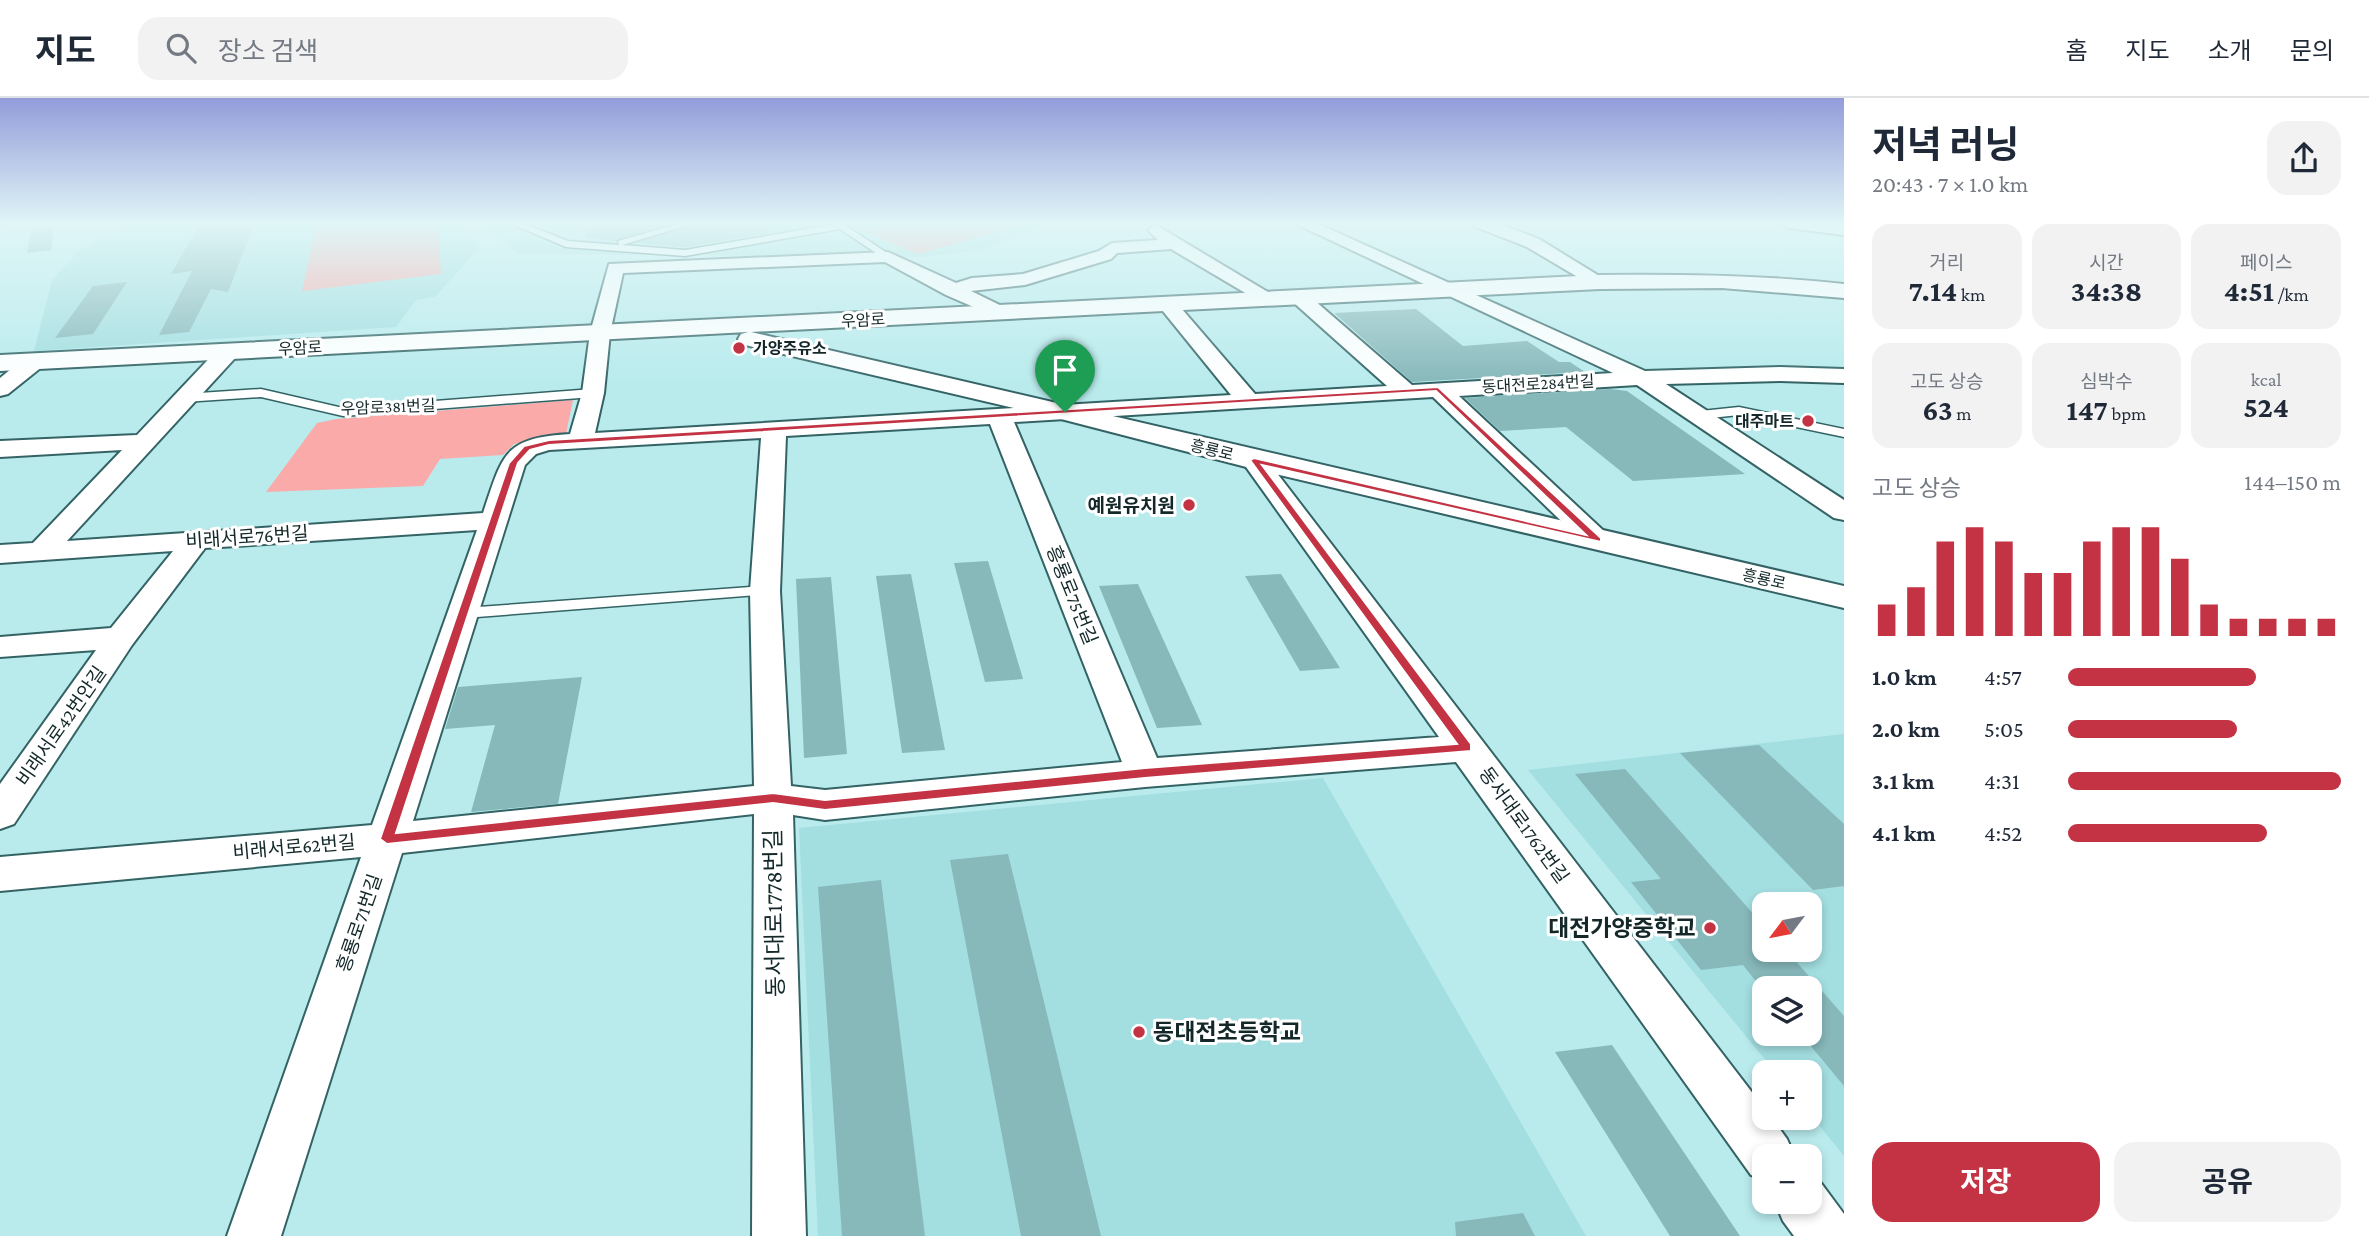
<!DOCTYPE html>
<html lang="ko">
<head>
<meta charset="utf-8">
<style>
  :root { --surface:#fff; --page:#f2f2f3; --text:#1f2937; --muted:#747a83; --line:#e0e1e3; --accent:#c33344 }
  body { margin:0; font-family:"Crimson Pro","Noto Sans KR",serif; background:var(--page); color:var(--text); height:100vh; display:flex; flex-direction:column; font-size:26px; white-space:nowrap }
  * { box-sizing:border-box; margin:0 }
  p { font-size:23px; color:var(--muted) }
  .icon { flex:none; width:38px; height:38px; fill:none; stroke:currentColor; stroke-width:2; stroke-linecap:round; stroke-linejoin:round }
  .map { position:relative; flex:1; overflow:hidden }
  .sheet { display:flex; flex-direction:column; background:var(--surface); width:525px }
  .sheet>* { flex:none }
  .needle { width:46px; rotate:238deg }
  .controls { position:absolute; left:1752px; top:794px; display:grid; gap:14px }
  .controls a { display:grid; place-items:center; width:70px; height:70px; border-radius:14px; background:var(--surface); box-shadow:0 4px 10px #0003; font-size:35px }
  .pin { position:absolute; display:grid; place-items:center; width:60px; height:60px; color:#fff; margin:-72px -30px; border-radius:50% 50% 50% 0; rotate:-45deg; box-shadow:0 0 7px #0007 }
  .pin .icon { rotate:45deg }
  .round { display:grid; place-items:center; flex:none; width:74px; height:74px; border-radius:21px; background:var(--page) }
  .overview { display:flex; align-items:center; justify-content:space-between; height:119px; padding:0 28px }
  h1 { font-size:38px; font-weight:700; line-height:52px }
  .stats { display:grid; grid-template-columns:repeat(3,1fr); gap:10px; height:119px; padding:7px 28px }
  .stats div { display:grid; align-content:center; border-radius:18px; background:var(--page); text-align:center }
  .stats b { font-size:30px; font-weight:700 }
  .stats small { font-size:19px; font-weight:400 }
  .stats p { font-size:19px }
  .chart { height:196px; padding:14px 28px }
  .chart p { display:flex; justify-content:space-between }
  .chart svg { width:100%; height:126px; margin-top:7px; stroke:var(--accent); stroke-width:6 }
  .button { display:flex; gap:14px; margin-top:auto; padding:14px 28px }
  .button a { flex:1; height:80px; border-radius:21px; background:var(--accent); color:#fff; font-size:28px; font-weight:700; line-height:80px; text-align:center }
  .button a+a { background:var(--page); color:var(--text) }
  ul { padding:0 28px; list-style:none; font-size:23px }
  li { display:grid; grid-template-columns:112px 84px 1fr; align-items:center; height:52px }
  li i { height:18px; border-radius:9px; background:var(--accent) }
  header { display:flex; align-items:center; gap:42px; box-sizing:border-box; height:98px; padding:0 35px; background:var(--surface); border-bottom:2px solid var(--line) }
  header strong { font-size:33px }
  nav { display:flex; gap:38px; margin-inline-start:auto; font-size:24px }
  .search { width:490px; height:63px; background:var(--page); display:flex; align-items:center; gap:18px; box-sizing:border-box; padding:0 24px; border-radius:21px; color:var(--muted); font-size:26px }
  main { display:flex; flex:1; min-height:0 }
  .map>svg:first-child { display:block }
  .built { fill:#a3dee0; fill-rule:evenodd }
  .green { fill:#fbaaaa }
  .building { fill:#87b8ba }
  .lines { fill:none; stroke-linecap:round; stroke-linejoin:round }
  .lane-casing { stroke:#346365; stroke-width:3 }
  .street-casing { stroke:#346365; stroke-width:4 }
  .secondary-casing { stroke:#346365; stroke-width:4 }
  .path { stroke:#638586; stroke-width:2.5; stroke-dasharray:2.5 2; stroke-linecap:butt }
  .lane { fill:#fff; fill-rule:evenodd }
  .street { fill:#fff; fill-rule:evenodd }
  .secondary { fill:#fff; fill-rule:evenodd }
  .route { fill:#c33344; stroke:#fff; stroke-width:2; fill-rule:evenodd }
  .poi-dot { fill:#c33344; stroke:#fff; stroke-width:2.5 }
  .labels { text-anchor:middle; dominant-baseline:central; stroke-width:6; stroke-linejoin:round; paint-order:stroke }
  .far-street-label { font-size:16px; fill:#142829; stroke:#fff }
  .far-poi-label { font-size:16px; font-weight:bold; fill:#142829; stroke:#fff; text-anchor:start }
  .poi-label { font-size:19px; font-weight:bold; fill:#142829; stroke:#fff; text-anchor:end }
  .street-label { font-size:19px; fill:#142829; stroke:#fff }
  .near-street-label { font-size:23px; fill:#142829; stroke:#fff }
  .near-poi-label { font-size:23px; font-weight:bold; fill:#142829; stroke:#fff; text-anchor:end }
</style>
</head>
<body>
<header>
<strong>지도</strong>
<div class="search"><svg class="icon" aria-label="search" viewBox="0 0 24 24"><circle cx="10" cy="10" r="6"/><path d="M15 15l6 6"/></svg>장소 검색</div>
<nav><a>홈</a><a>지도</a><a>소개</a><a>문의</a></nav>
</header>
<main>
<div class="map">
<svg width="1844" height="1138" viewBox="0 0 1844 1138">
  <rect width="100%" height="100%" fill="#b9ebed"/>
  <path class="built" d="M126,125H465L479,150L435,199L416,202L396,229L34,253L52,182L80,152Z
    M480,125H1048L980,152L925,159L519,156Z
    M1844,636V1058L1810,1016V975H1776L1528,672ZM1764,807H1810V852H1764ZM1764,891H1810V936H1764Z
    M1323,680L1586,1138H818L799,730Z"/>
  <path class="green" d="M317,125H438L441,176L302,193Z
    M885,125H1029L918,156L860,132Z
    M573,302L566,336L514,346L503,357L440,361L423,388L266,394L317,325L336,321Z"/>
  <path class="building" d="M200,125H255L228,194L211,191L189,234L159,237L192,173L171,176Z
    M586,125H671L616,143L585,139Z
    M697,125H767L768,135L685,149L636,145Z
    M54,128L51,152L27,155L31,131Z
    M127,184L93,236L55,240L93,188Z
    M1416,211L1463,248L1527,243L1559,264H1570L1585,274L1412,284L1334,215Z
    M1610,291L1627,293L1745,376L1633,383L1566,329L1500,333L1465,300Z
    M988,463L1023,581L985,584L954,465Z
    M911,476L945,652L902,655L876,478Z
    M1281,476L1340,570L1300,573L1245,478Z
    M831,479L847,656L804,660L796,481Z
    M1138,486L1202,627L1157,630L1099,488Z
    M582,579L558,706L471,714L495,627L445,631L458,589Z
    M1759,647L1844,726V788L1813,792L1680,655Z
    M1625,671L1764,828V852H1786L1844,918V988L1810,947V891H1762L1743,867L1701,872L1631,784L1661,781L1575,676Z
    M1008,756L1101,1138H1021L950,762Z
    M881,782L925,1138H842L818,789Z
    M1612,947L1740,1138H1670L1555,954Z
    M1523,1115L1535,1138H1456L1455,1124Z"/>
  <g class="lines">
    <g class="lane-casing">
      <path id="lane" d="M510,125H522L568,143L619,147L618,143L681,125H695L622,147L685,152L842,125L893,159L885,161L840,131L685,158L566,149Z
        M261,291L343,310L593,291L599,295L593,299L343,318L261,299L184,304L178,300L184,296Z
        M1739,309L1844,331V339L1739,317L1701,321L1695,317L1701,313Z
        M765,488L773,493L771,496L464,520L456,515L464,510Z"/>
    </g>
    <g class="street-casing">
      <path id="street" d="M1294,125H1316L1645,273L1780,269L1844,271V285L1780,283L1666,286L1844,402V422L1834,420L1637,287L1459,298L1607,436L1611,442L1607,448L1597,451L1587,448L1433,299L1014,324L1157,660L1439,639L1241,362L1245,357L1254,354L1263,357L1764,1010V1020H1772L1787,1041L1795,1059H1764V1083L1751,1077L1456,664L1145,689L825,722L793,717L806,1138H752L754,716L402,755L281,1138H227L361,759L0,793V759L372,727L477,432L205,450L132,547L14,726L0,731V686L96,552L0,559V539L111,530L173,453L0,465V447L33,445L122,352L0,359V343L137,337L220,249H236L239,254L236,259L67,443L483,415C503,356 503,340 570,336L582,295L590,235L609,166L888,154L956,185L972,180L1023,176L1099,153L1112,145L1158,142L1148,132L1156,127L1281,202L1278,206H1264L1171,151L1117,155L1111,161L1025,187L971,193L1008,211L1011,215L1008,219L1001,221L946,197L885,164L623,175L610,235L604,295L595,335L1231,297L1158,207L1168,201L1175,203L1255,296L1387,288L1293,204L1290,200L1293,196H1307L1412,287L1613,275ZM990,326L1122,664L825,692L791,688L780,493L786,338ZM761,340L750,493L754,688L413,723L525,367L536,356L549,352Z
        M1474,125H1497L1539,141L1609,184L1607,188H1593L1527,149L1476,129Z
        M1781,125L1844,127V137L1789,130Z
        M35,256L43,258L46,263L43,268L8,296L0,298V280L27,258Z
        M1810,1080L1821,1085L1844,1116V1138H1794L1783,1123L1775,1104H1810Z"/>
    </g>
    <g class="secondary-casing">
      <path id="secondary" d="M1600,177C1682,176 1763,177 1844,186V200L1722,190L1600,191L751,234L1844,488V510L1254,371L1061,321L741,246L738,241L741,236L748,234L0,273V257Z"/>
    </g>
    <path class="path" d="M0,128L24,125"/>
    <use href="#lane" class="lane"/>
    <use href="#street" class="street"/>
    <use href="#secondary" class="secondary"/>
  </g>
  <linearGradient id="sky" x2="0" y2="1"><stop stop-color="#939cda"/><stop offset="0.44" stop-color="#e0f6f7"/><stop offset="1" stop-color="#e0f6f7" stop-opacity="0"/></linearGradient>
  <rect width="1844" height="285" fill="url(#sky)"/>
  <path class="route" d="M1438,289L1601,440V444L1262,367L1471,646V653L1145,680L825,712L773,705L387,746L380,741L509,365L524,348L549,342ZM1436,293L1586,437L1254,360L1250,362L1457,646L1145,670L825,702L773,695L396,735L518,365L530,352L549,347Z"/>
  <g class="poi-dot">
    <circle cx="739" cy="250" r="7"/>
    <circle cx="1808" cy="323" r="7"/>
    <circle cx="1189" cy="407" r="7"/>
    <circle cx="1710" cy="830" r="7"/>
    <circle cx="1139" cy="934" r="7"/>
  </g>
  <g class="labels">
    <g class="far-street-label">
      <text transform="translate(863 222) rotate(-3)">우암로</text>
      <text transform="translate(300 250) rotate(-3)">우암로</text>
      <text transform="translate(1538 286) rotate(-3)">동대전로284번길</text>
      <text transform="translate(388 309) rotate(-2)">우암로381번길</text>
      <text transform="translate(1212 352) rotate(14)">흥룡로</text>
      <text transform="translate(1764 481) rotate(13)">흥룡로</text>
    </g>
    <g class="far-poi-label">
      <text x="753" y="250">가양주유소</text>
      <text x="1794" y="323" text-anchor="end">대주마트</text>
    </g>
    <g class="poi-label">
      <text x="1175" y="407">예원유치원</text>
    </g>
    <g class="street-label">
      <text transform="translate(247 439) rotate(-4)">비래서로76번길</text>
      <text transform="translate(1072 497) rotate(68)">흥룡로75번길</text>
      <text transform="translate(61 628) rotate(-55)">비래서로42번안길</text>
      <text transform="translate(1524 727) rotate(54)">동서대로1762번길</text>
      <text transform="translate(294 749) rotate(-5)">비래서로62번길</text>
      <text transform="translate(359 825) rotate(-71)">흥룡로71번길</text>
    </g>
    <g class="near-street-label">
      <text transform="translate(774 815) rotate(-91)">동서대로1778번길</text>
    </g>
    <g class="near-poi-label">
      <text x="1696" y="830">대전가양중학교</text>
      <text x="1153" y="934" text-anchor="start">동대전초등학교</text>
    </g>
  </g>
</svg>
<div class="controls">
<a><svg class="needle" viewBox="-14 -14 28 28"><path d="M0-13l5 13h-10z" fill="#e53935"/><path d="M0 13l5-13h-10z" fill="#747a83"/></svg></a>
<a><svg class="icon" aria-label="layers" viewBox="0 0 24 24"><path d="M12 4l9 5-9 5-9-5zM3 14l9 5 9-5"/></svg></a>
<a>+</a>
<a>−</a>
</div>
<div class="pin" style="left:1065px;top:314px;background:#1e9e55"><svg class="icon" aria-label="arrive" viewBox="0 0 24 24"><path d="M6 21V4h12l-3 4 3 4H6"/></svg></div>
</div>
<section class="sheet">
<div class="overview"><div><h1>저녁 러닝</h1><p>20:43 · 7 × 1.0 km</p></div><a class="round"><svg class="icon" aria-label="share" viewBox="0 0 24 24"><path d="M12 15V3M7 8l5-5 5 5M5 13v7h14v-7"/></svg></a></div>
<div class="stats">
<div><p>거리</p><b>7.14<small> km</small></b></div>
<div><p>시간</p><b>34:38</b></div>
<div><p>페이스</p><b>4:51<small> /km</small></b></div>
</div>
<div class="stats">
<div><p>고도 상승</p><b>63<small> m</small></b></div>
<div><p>심박수</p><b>147<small> bpm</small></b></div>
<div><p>kcal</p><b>524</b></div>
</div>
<div class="chart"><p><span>고도 상승</span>144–150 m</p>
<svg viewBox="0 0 160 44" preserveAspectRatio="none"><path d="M5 44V33M15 44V27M25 44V11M35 44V6M45 44V11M55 44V22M65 44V22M75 44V11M85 44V6M95 44V6M105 44V17M115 44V33M125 44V38M135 44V38M145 44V38M155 44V38"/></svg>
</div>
<ul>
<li><b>1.0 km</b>4:57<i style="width:69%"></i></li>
<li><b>2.0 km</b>5:05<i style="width:62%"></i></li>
<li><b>3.1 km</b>4:31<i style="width:100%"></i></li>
<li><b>4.1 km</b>4:52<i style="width:73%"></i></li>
</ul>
<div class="button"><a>저장</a><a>공유</a></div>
</section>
</main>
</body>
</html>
